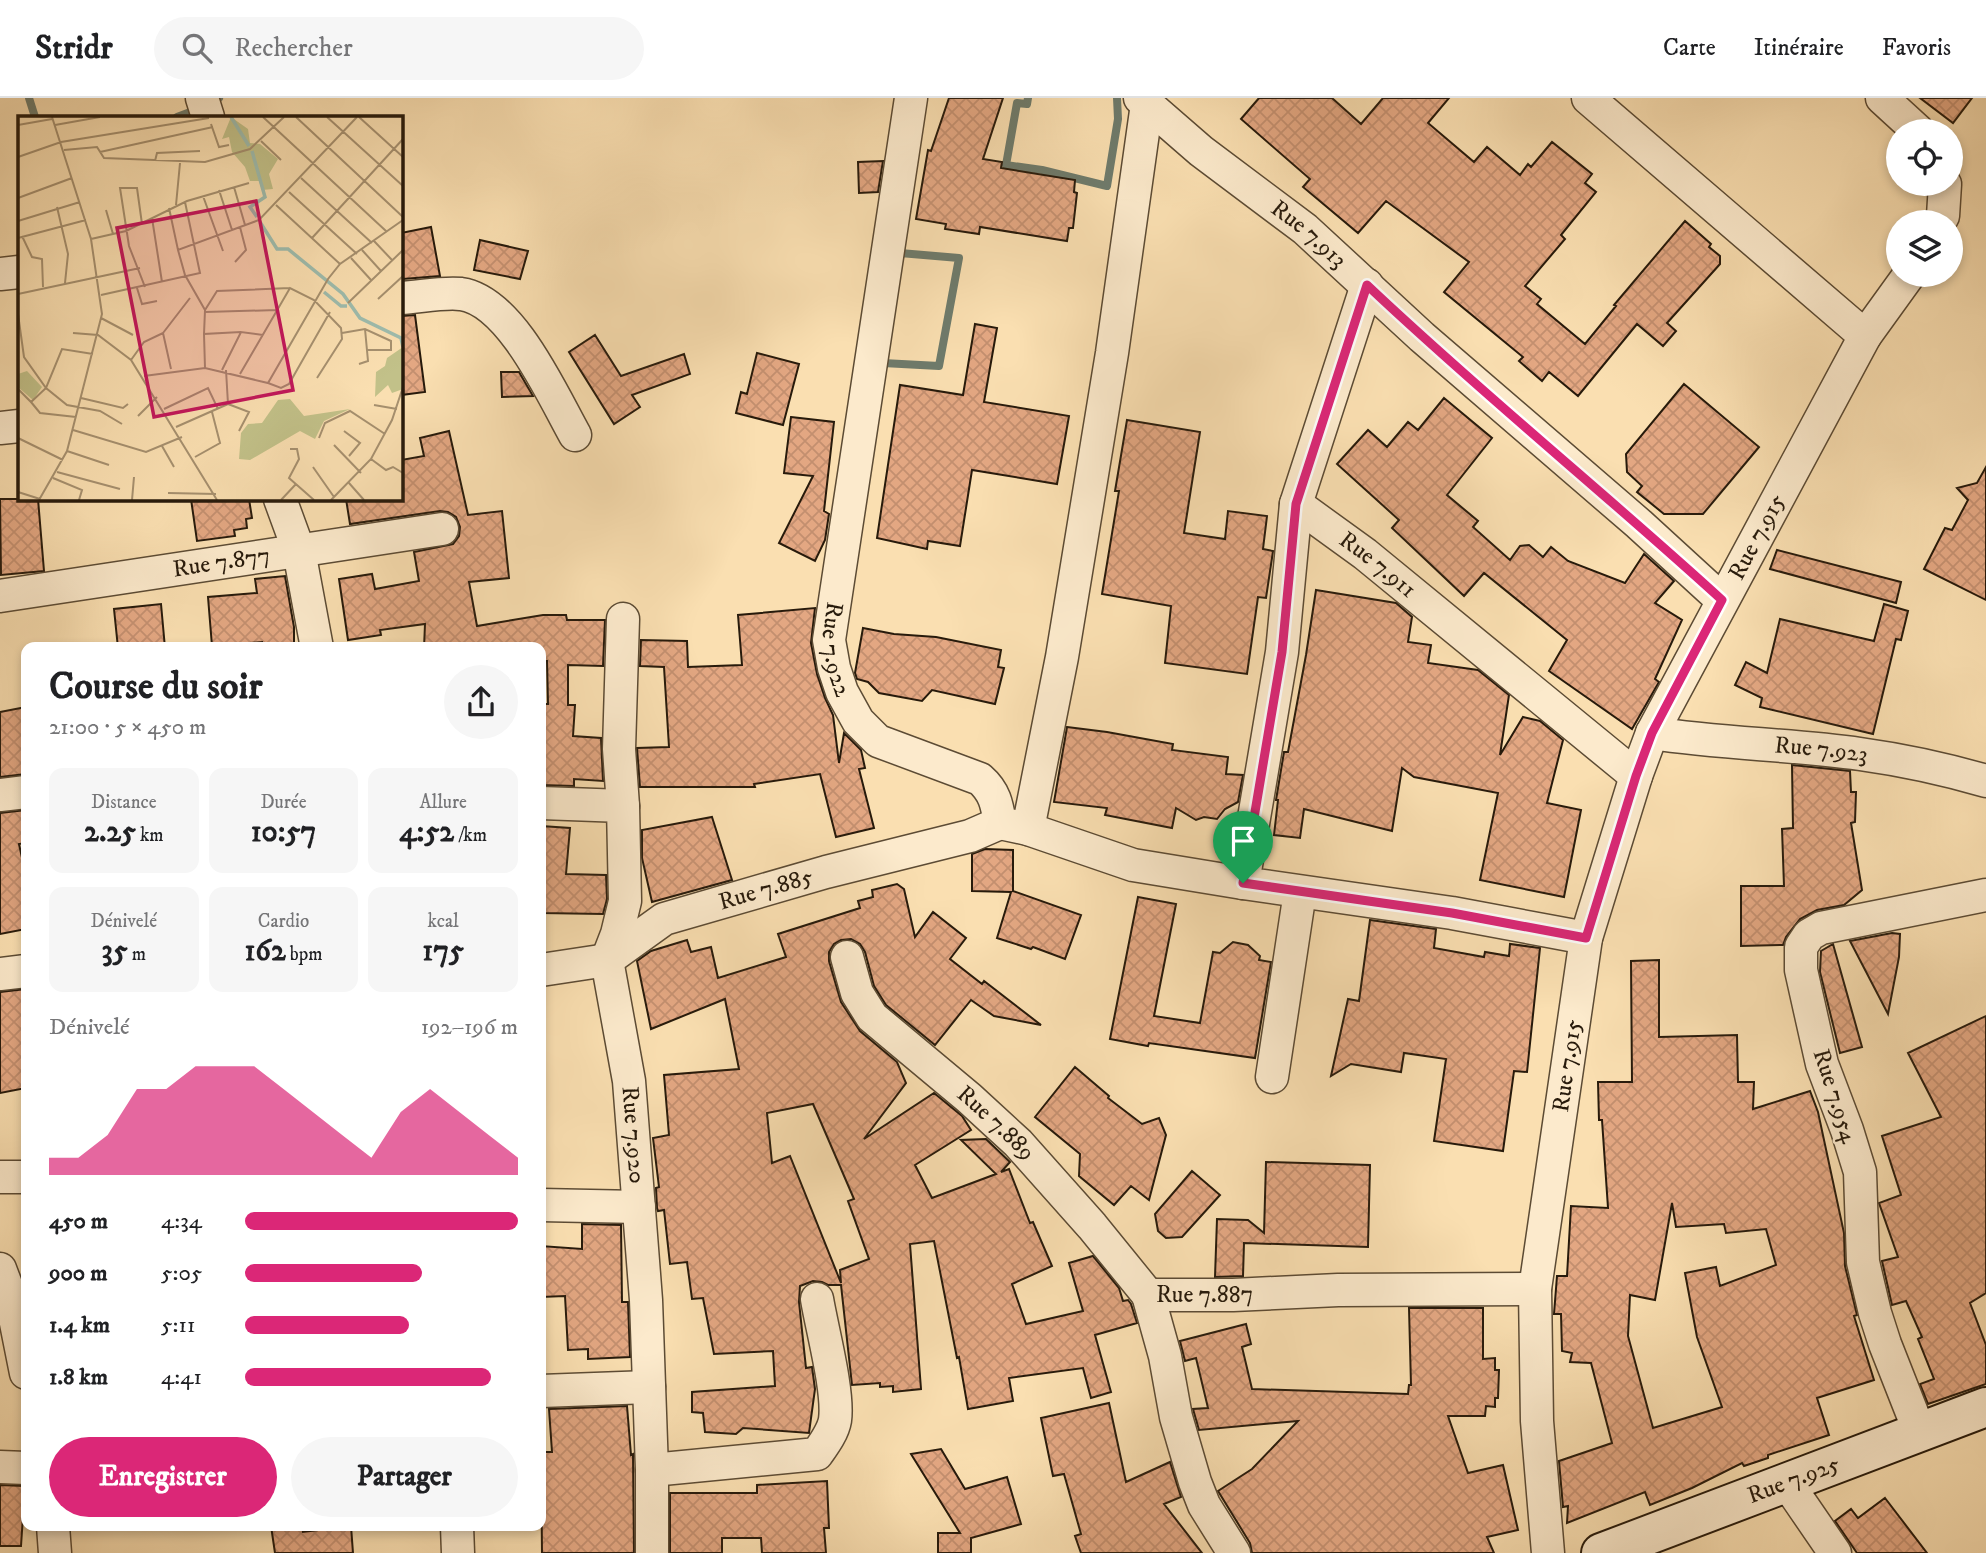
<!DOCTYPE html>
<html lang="fr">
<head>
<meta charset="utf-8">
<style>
  :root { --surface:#fff; --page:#f6f6f6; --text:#202124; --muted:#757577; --line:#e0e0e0; --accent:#db2777 }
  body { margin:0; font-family:"IM FELL DW Pica",serif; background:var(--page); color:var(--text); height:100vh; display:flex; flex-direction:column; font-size:26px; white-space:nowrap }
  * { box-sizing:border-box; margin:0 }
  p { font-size:23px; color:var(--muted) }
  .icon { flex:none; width:38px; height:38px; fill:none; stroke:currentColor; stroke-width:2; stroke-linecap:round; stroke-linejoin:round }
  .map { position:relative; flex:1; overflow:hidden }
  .side { position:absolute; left:21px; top:544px; width:525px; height:889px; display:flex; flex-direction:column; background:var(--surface); border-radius:14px; box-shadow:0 4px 10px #0003 }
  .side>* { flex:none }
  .fabs { position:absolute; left:1886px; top:21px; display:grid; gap:14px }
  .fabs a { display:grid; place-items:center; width:77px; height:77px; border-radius:50%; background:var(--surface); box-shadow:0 4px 10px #0003; font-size:35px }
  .pin { position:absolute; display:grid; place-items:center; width:60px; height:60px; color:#fff; margin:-72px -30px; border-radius:50% 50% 50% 0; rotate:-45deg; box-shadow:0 0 7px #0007 }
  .pin .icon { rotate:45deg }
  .round { display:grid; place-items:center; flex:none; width:74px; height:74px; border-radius:37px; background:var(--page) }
  .summary { display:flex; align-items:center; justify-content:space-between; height:119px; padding:0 28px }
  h1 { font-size:38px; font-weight:700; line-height:52px }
  .stats { display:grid; grid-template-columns:repeat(3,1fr); gap:10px; height:119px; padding:7px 28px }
  .stats div { display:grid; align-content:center; border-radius:14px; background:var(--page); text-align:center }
  .stats b { font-size:30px; font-weight:700 }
  .stats small { font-size:19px; font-weight:400 }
  .stats p { font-size:19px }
  .chart { height:196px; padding:14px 28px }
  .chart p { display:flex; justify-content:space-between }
  .chart svg { width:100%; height:126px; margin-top:7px; fill:var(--accent); opacity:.7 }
  .button { display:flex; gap:14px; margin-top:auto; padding:14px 28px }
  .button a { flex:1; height:80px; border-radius:42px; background:var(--accent); color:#fff; font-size:28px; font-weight:700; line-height:80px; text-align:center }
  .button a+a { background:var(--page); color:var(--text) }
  ul { padding:0 28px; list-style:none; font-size:23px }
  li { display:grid; grid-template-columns:112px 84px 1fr; align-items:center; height:52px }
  li i { height:18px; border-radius:9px; background:var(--accent) }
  header { display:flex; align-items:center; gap:42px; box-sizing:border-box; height:98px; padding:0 35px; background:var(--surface); border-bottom:2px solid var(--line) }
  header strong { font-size:33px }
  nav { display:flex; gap:38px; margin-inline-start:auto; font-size:24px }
  .search { width:490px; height:63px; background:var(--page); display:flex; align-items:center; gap:18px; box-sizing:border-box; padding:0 24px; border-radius:38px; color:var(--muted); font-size:26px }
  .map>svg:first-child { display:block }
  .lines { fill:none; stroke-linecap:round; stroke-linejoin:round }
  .stream { stroke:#6e7b6c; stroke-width:8 }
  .building { fill:url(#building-cross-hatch); stroke:#271a0b; stroke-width:2; fill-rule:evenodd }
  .street-casing { stroke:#5c4b34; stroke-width:35 }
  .secondary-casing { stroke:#271a0b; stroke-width:42 }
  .street { stroke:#fceacc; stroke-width:32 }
  .secondary { stroke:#fceacc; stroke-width:38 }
  .route-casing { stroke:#fff; stroke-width:14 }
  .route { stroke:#db2777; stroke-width:9 }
  .labels { text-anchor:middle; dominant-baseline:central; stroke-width:5; stroke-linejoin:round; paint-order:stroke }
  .street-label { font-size:24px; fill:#271a0b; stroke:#fceacc }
  .inset-river { fill:none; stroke:#9ebcad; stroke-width:3.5 }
  .inset-road { fill:none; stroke:#a6906f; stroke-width:2 }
  .view { fill:#c2185b; fill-opacity:0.15; stroke:#c2185b; stroke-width:3.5 }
  .inset-edge { fill:none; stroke:#271a0b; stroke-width:3.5 }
</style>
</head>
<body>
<header>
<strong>Stridr</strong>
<div class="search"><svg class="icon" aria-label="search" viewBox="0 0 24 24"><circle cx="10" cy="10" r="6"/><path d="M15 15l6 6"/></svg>Rechercher</div>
<nav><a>Carte</a><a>Itinéraire</a><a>Favoris</a></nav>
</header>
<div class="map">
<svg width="1986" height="1455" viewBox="0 0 1986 1455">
  <defs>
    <pattern id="building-cross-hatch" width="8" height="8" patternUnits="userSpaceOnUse" patternTransform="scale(1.75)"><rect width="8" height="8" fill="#e3a782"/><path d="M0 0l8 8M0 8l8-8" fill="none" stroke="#c38f6f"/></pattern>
  </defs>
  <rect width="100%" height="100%" fill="#fadfb1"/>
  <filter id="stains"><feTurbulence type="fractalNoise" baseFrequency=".00286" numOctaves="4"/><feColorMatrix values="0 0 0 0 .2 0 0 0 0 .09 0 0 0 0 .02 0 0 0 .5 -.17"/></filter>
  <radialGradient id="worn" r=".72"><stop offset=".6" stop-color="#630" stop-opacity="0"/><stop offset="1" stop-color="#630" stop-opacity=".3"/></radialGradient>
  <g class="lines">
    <path class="stream" d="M29,0L35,19
      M1028,0L1027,6L1017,5L1006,67L1042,72L1107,88L1118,21L1117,0
      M177,19L206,8L219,0
      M900,155L959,160L939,268L883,265Z"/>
  </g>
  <path class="building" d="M949,0H1003L983,61L1002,64L1001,70L1075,82L1074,94L1077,95L1073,130H1069L1067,143L980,129L979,136L945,131L946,126L916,121L928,52L931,53Z
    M1259,0H1332L1361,26L1383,0H1449L1428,25L1474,64L1487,49L1520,77L1528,66L1531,69L1552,44L1592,76L1585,85L1596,94L1561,137L1565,141L1525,188L1541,201L1537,206L1585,246L1616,208L1614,207L1685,123L1711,146L1709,149L1720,158V166L1667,225L1676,233L1663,248L1637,226L1578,298L1549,274L1542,283L1519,263L1523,259L1444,194L1469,164L1386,103L1358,135L1303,89L1310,81L1241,21Z
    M1920,0H1972L1953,25Z
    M883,63L878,94L859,95L858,64Z
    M431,129L440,178L403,181L401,135Z
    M480,142L528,153L520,181L474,172Z
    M415,217L425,294L401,297V218Z
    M975,226L997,230L984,304L1069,318L1057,386L972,372L960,448L928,443L927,451L877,440L900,287L963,297Z
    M595,237L621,278L684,256L690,276L632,297L640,309L614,326L569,254Z
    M757,255L799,266L783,327L736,315L741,294L747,296Z
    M501,274H519L533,298L502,299Z
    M1684,286L1759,349L1703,416H1664L1637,394L1642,388L1627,374L1626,356Z
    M1444,300L1492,340L1447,397L1478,423L1473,429L1510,462L1520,448L1529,447L1543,459L1551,449L1568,463L1625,485L1644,456L1674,483L1655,505L1682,522L1655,581L1659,584L1632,631L1549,573L1567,542L1484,475L1464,498L1392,430L1399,422L1337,366L1368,332L1387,349L1408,324L1418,332Z
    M791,319L834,324L824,413L829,416L825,442L815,463L779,445L813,378L784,375Z
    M1127,322L1200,334L1184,435L1225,441L1228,413L1267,418L1263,451L1273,453L1272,460L1266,500L1258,499L1247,576L1165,565L1171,508L1102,496L1119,393H1115Z
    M449,333L468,417L502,413L509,480L469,484L477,528L543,517H566L567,522H605L603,568L568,567V607H575L573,638L601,640L603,683L574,681V688L541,687V606H548L547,563H541V550H424L425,526L380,532L381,537L348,542L339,481L372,476L375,491L419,483L414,454L453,446L459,438L460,429L456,419L448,414L440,413L350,426L346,401H401V362L424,358L420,340Z
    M1986,369V502L1924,471L1945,430L1952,432L1968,402L1957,390L1977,385Z
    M0,401H38L44,473L1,477Z
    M191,401H249L252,420L246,421L247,430L234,432L235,438L197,443Z
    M1777,452L1901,484L1896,505L1770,471Z
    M285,478L294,529V550H262V544L212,548L208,499L257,495L255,481Z
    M1316,492L1396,505L1412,519L1408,544L1431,547L1428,565L1478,572L1509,597L1500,657L1523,619L1540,623L1563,642L1547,705L1581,712L1564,799L1480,782L1498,695L1414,679L1402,670L1392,733L1304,711L1300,740L1274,737L1278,702H1276L1284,654H1288L1306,557Z
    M161,506L165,550H118L114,511Z
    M1884,506L1908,513L1901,542L1896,541L1873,636L1760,609L1762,600L1735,587L1746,564L1767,575L1780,521L1874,543Z
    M815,510L811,545L817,576L825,600L833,617L839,665L844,635L861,652L865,670L859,671L874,730L836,739L820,676L754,686L755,689H640L637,650L669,649L664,569L640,568L641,542L687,543L688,569L742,567L738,517Z
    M863,530L894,536L936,539L1001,552L998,569L1004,570L995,606L932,592L922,603L879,595L868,584L857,581L855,575Z
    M26,609V676L0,679V614Z
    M1067,629L1107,634L1173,646L1172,652L1228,659L1226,676L1243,677L1238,704L1225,711L1217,721L1204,719L1196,722L1176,710L1172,730L1105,717L1107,710L1054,704Z
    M1792,667L1850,673L1851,694H1856L1855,724L1851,725L1862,792L1844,807L1817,812L1800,821L1786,839L1783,847L1741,848V788H1784L1782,731L1793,730Z
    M26,712V745L19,746L26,778V831L0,836V715Z
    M712,719L732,782L652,804L642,760V732Z
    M541,728L570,730L566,776L606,777L607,801L603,816L541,815Z
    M985,751L1013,752V793L1081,817L1065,861L1033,849L1031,851L997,840L1011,794L972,793V756Z
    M897,786L904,791L915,839L933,814L966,840L950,861L982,886L984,883L1041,927L994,918L971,902L935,947L886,907L874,888L865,854L860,846L851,841L841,842L834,846L829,854V863L841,904L860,933L897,964L906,985L864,1041L934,995L962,1018L971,1032L915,1067L932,1100L996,1076L961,1042L986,1041L1010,1064L1001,1074L1009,1071L1030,1125L1033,1124L1052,1168L1012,1186L1026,1226L1083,1213L1069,1165L1093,1158L1119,1190L1123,1203L1128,1202L1131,1206L1137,1225L1095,1237L1111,1294L1091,1300L1083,1270L1009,1280L1013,1303L968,1311L959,1259L957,1260L934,1143L910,1146L921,1291L893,1294V1288L880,1289V1285L852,1287L841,1187H828L822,1184L813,1183L800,1188L799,1204L806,1270L812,1269L815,1291L809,1335L743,1330L736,1336L705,1334L703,1315L692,1314V1294L775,1288L773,1253L714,1256L703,1200L692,1201L687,1164L670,1166L664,1112L658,1113L657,1110L656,1090L659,1089L653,1040L669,1037L664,977L739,971L725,901L651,931L637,863L651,853L687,842L691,854L711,849L718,880L786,859L778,836L860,810L858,803L873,799L872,792ZM813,1006L854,1101L848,1103L869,1161L840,1172L841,1185L790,1058L772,1065L767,1015Z
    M1138,799L1176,806L1154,918L1200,925L1213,854L1220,855L1233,844L1248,847L1260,858L1259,862L1271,864L1255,960L1149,945L1148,948L1110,941Z
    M1370,822L1436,831L1434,850L1484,859L1485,854L1509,858L1510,846L1540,850L1527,974L1514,973L1503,1053L1434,1043L1446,961L1404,955L1401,974L1351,966L1331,978L1348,901L1359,903Z
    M1892,835L1900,836L1899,859L1888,916L1850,843Z
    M1833,846L1862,949L1840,955L1820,874L1821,853Z
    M1659,862V939L1737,937L1738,984H1754L1753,1011L1810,993L1818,1014L1844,1135L1845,1168L1857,1217L1854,1218L1874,1282L1817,1300L1829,1337L1768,1357V1360L1744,1368L1742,1365L1692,1390L1650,1407L1645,1394L1567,1425L1568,1408L1563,1409L1559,1363L1612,1345L1591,1265L1570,1264L1572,1255L1562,1253L1561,1216H1554L1557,1178H1567L1571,1108L1608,1110L1602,1022H1599L1598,984H1632L1631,863ZM1672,1105L1676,1129L1724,1126L1726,1135L1766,1131L1776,1167L1720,1188L1716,1169L1685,1175L1697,1239L1722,1309L1653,1330L1628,1238L1630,1197L1655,1202Z
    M26,891V990L0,995V894Z
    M1986,918V1195L1970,1205L1986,1247V1286L1928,1306L1920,1286L1934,1281L1918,1241L1922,1239L1906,1203L1892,1207L1882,1163L1898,1159L1879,1105L1901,1097L1882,1038L1941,1019L1908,955Z
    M1075,969L1109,998L1108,1000L1142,1026L1159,1020L1166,1037L1149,1102L1131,1088L1114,1107L1079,1078L1080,1056L1035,1019Z
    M1266,1064L1370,1067L1368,1149L1244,1145L1243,1178L1215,1179L1217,1121L1248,1122L1264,1135Z
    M1192,1073L1220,1097L1182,1139L1166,1140L1158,1133L1155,1116Z
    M582,1126L621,1127L622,1204H628L630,1259L588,1261V1251L568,1252L565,1198L541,1199V1148L582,1151Z
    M1409,1210H1483V1261L1495,1260V1272H1499L1498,1300H1495V1309L1486,1308L1485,1318H1448L1468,1375L1503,1367L1518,1432L1487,1439L1494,1455H1252L1250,1445L1218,1393L1252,1371L1298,1323L1199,1332L1193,1311L1208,1310L1196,1260L1185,1263L1180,1243L1246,1226L1251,1246L1242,1249L1252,1291L1408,1296L1409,1287H1411Z
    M1109,1305L1126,1384L1170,1364L1181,1399L1164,1406L1202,1455H1081L1075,1438L1081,1436L1064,1376L1053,1378L1041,1320Z
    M627,1308L631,1357L633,1356L634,1455H542L541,1354H552L549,1311Z
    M941,1351L965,1391L1007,1379L1021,1426L971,1440V1455H938V1435H960L911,1356Z
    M827,1383L829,1430H824L826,1455H762L761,1440H722V1455H670V1395H757V1387Z
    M0,1387L25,1388L21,1448H0Z
    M1885,1400L1927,1455H1857L1835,1423L1851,1411L1858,1420Z
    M271,1428H302L303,1434L351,1428L353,1455H275Z"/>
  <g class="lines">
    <g class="street-casing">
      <g id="street">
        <path d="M202,0L208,19"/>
        <path id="s1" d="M911,0L829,542L834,570L842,594L858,623L878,643L980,681C995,694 997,707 1000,725L1028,731L1133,767L1243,785"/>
        <path id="s2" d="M1140,0L1201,53L1305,131L1422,239L1639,426L1722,502"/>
        <path d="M1882,0L1918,33"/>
        <path d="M1939,124L1943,118L1945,86"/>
        <path d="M0,176L19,174"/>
        <path id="s3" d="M1367,187L1296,406L1365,456L1636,678"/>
        <path d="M401,200C420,199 442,194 461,196C511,203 552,296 575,337"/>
        <path d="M1865,238L1909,177"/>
        <path d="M0,330L19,328"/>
        <path d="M280,401L299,453L317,550"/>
        <path d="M1296,406L1282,554L1243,785L1452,815L1586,840"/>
        <path id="s4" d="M0,498L442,431"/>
        <path d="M623,521L619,651L623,708"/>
        <path id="s5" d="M1652,635C1721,646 1791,646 1860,656C1903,662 1945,671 1986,683"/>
        <path d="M0,697L26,694"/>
        <path id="s6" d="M541,705L623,708L625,803L617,836L607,862L629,983L646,1202L652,1372V1455"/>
        <path d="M1028,731L1062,559L1112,255L1147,6"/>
        <path id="s7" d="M847,859L857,895L872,919L969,1000L1018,1045L1092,1128L1148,1197"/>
        <path id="s8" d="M541,872L607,862L664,821L826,774L970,738L1000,725"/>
        <path d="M0,876L26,873"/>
        <path d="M1272,979L1300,794"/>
        <path d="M0,1079H26"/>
        <path d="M541,1107L639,1109"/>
        <path d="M0,1171L11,1200L26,1275"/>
        <path d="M541,1293L649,1289"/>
        <path d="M1920,1335L1885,1246L1875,1215L1863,1164L1860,1074L1847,1032L1822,966L1801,872V849L1809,837L1821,830L1986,797"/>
        <path d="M0,1369L26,1370"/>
        <path d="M652,1372L817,1356C824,1346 833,1334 835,1322C839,1294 822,1231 817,1201"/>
        <path d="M1787,1385L1835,1455"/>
        <path d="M53,1428L55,1455"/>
        <path d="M457,1428L458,1455"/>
        <path id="s9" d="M1234,1455L1204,1407L1195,1384L1176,1319L1165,1258L1148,1197H1233L1338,1192L1535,1191"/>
        <path id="s10" d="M1548,1455L1537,1323L1535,1191L1586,840L1636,678L1652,635L1865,238L1588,0"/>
      </g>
    </g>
    <g class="secondary-casing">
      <g id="secondary">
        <path id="s11" d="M1601,1455L1986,1309"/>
      </g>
    </g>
    <use href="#street" class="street"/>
    <use href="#secondary" class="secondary"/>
  </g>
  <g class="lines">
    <g class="route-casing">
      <path id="route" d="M1367,187C1482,296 1605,395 1722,502L1652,635L1636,678L1586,840L1452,815L1243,785L1282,554L1296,406Z"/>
    </g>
    <use href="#route" class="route"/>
  </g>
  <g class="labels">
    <g class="street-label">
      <text stroke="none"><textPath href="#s2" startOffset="217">Rue 7.913</textPath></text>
      <text stroke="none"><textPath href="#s10" startOffset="1057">Rue 7.915</textPath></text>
      <text stroke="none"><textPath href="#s4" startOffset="224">Rue 7.877</textPath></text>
      <text stroke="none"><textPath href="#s3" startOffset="332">Rue 7.911</textPath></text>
      <text stroke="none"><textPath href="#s1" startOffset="558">Rue 7.922</textPath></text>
      <text stroke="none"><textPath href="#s5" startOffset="170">Rue 7.923</textPath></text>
      <text stroke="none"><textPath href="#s8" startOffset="243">Rue 7.885</textPath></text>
      <text stroke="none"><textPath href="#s10" startOffset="490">Rue 7.915</textPath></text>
      <text transform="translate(1835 998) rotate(72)">Rue 7.954</text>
      <text stroke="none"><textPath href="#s7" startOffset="229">Rue 7.889</textPath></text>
      <text stroke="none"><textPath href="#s6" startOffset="416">Rue 7.920</textPath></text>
      <text stroke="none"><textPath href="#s9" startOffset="331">Rue 7.887</textPath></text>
      <text stroke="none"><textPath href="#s11" startOffset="206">Rue 7.925</textPath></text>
    </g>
  </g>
  <g transform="translate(18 18)">
    <rect width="385" height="385" fill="#fadfb1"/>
    <path d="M213,1L230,13L232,27L242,28L260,43L251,58L255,73L244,74L241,65H232L227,51L214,36L211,21L204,23ZM9,255L24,271L15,284L0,271V258Z" fill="#c2c189"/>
    <path d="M385,231V273L374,277L370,269L357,281L358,256L367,250L369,242ZM272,283L286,300L332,293L306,305L297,323L282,315L232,344L221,343L223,317L230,308L244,307L260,284Z" fill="#c2c189"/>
    <path class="inset-river" d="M213,1L231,30M234,35L247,81L232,91L239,101M242,106L259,133H270L325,178L342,202L383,222L385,231M306,176L323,190H329"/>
    <path class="inset-road" d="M245,1L368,115M278,1L385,101M309,1L385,70M341,1L385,41M193,8L201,31L211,29M0,9L34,3M37,9L82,1M243,25L263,44M46,34L79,31L86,42L187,46L232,33L266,1M82,36L195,11M0,41L43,26L191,2M137,45L139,37L182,35M283,62L354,127M216,71L227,109M201,74L214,114M271,76L339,138M185,80L205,135M0,82L54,62M158,89L162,47M258,89L322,148M39,91L50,138L47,167M151,92L160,134L241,104L339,1M88,94L95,118M134,102L144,166M0,105L62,86M124,108L119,72H102L111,130L127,171M4,120L14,141L24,143L25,171M0,122L68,104M294,122L385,23M73,123L108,115L169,85L231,67M356,125L374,144M160,134L167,159L187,194M344,134L363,155M333,142L353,164M217,146L228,134L222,111M119,172L124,188L139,185M0,178L122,152M83,179L182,157L167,86M360,183L385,160M330,187L385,134M187,196L259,194M0,198L6,241L28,272L49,289L82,295L104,308M83,202L115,219M55,217L80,219L113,244L199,384M145,217L172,182M324,217L347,213L373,225V234H349M186,218L187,194L199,175L272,172M113,244L126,226L145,217L153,253M341,248L350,245L347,213M187,252L186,218L223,216M204,254L223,216L245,219M222,258L272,172L296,184L323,212L324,223L299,262M126,260L187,252L250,267L310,163L322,148L385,104M250,267L263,272L271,268L312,196M0,273L13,286L28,272L44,233L75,238M63,282L105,292L110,288M13,286L22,297L58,301M210,288L231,296L221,315M356,289L379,293M146,293L190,272L200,293M120,300L139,281M158,311L210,288L208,254M55,314L128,336L164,321M326,315L342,327L331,340M0,322L45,344M301,322L307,307L332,295L367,318M316,329L343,357M144,330L156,351M272,333H279L281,343L271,362L296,384M49,335L91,349M177,341L202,327L194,296M353,343L368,354L375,351L385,357M295,351L316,381M39,356L102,373M35,362L64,374L61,384M331,367L346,384M0,376L22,383M150,377L198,378M21,384L49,335L84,198L73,123L34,1M114,384L116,361M263,384L278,368M313,384L353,343L374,304L385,271"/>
    <path class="view" d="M238,85L275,274L136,301L99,112Z"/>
    <rect width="385" height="385" class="inset-edge"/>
  </g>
  <rect width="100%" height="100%" filter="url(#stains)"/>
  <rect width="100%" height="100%" fill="url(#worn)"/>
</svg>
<div class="fabs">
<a><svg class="icon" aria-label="locate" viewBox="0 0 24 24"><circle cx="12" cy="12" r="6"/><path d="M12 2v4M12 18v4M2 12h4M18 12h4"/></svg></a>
<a><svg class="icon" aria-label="layers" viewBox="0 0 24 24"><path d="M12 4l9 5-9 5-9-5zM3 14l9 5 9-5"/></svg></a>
</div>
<div class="pin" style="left:1243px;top:785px;background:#1e9e55"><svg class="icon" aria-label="arrive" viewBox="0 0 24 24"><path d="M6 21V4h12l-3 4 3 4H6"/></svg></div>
<section class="side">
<div class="summary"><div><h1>Course du soir</h1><p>21:00 · 5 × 450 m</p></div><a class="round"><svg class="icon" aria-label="share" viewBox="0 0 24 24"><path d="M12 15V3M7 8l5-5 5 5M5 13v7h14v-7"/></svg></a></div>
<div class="stats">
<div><p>Distance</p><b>2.25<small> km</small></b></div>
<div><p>Durée</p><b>10:57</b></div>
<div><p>Allure</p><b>4:52<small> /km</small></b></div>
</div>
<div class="stats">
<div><p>Dénivelé</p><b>35<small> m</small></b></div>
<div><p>Cardio</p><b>162<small> bpm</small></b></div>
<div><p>kcal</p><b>175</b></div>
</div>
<div class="chart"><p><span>Dénivelé</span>192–196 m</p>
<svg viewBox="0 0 160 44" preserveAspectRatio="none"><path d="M0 44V38L10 38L20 30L30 14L40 14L50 6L60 6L70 6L80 14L90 22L100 30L110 38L120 22L130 14L140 22L150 30L160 38V44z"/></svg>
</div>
<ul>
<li><b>450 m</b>4:34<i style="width:100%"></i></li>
<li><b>900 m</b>5:05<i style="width:65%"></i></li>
<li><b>1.4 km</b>5:11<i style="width:60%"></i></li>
<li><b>1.8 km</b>4:41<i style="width:90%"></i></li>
</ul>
<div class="button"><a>Enregistrer</a><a>Partager</a></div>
</section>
</div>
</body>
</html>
